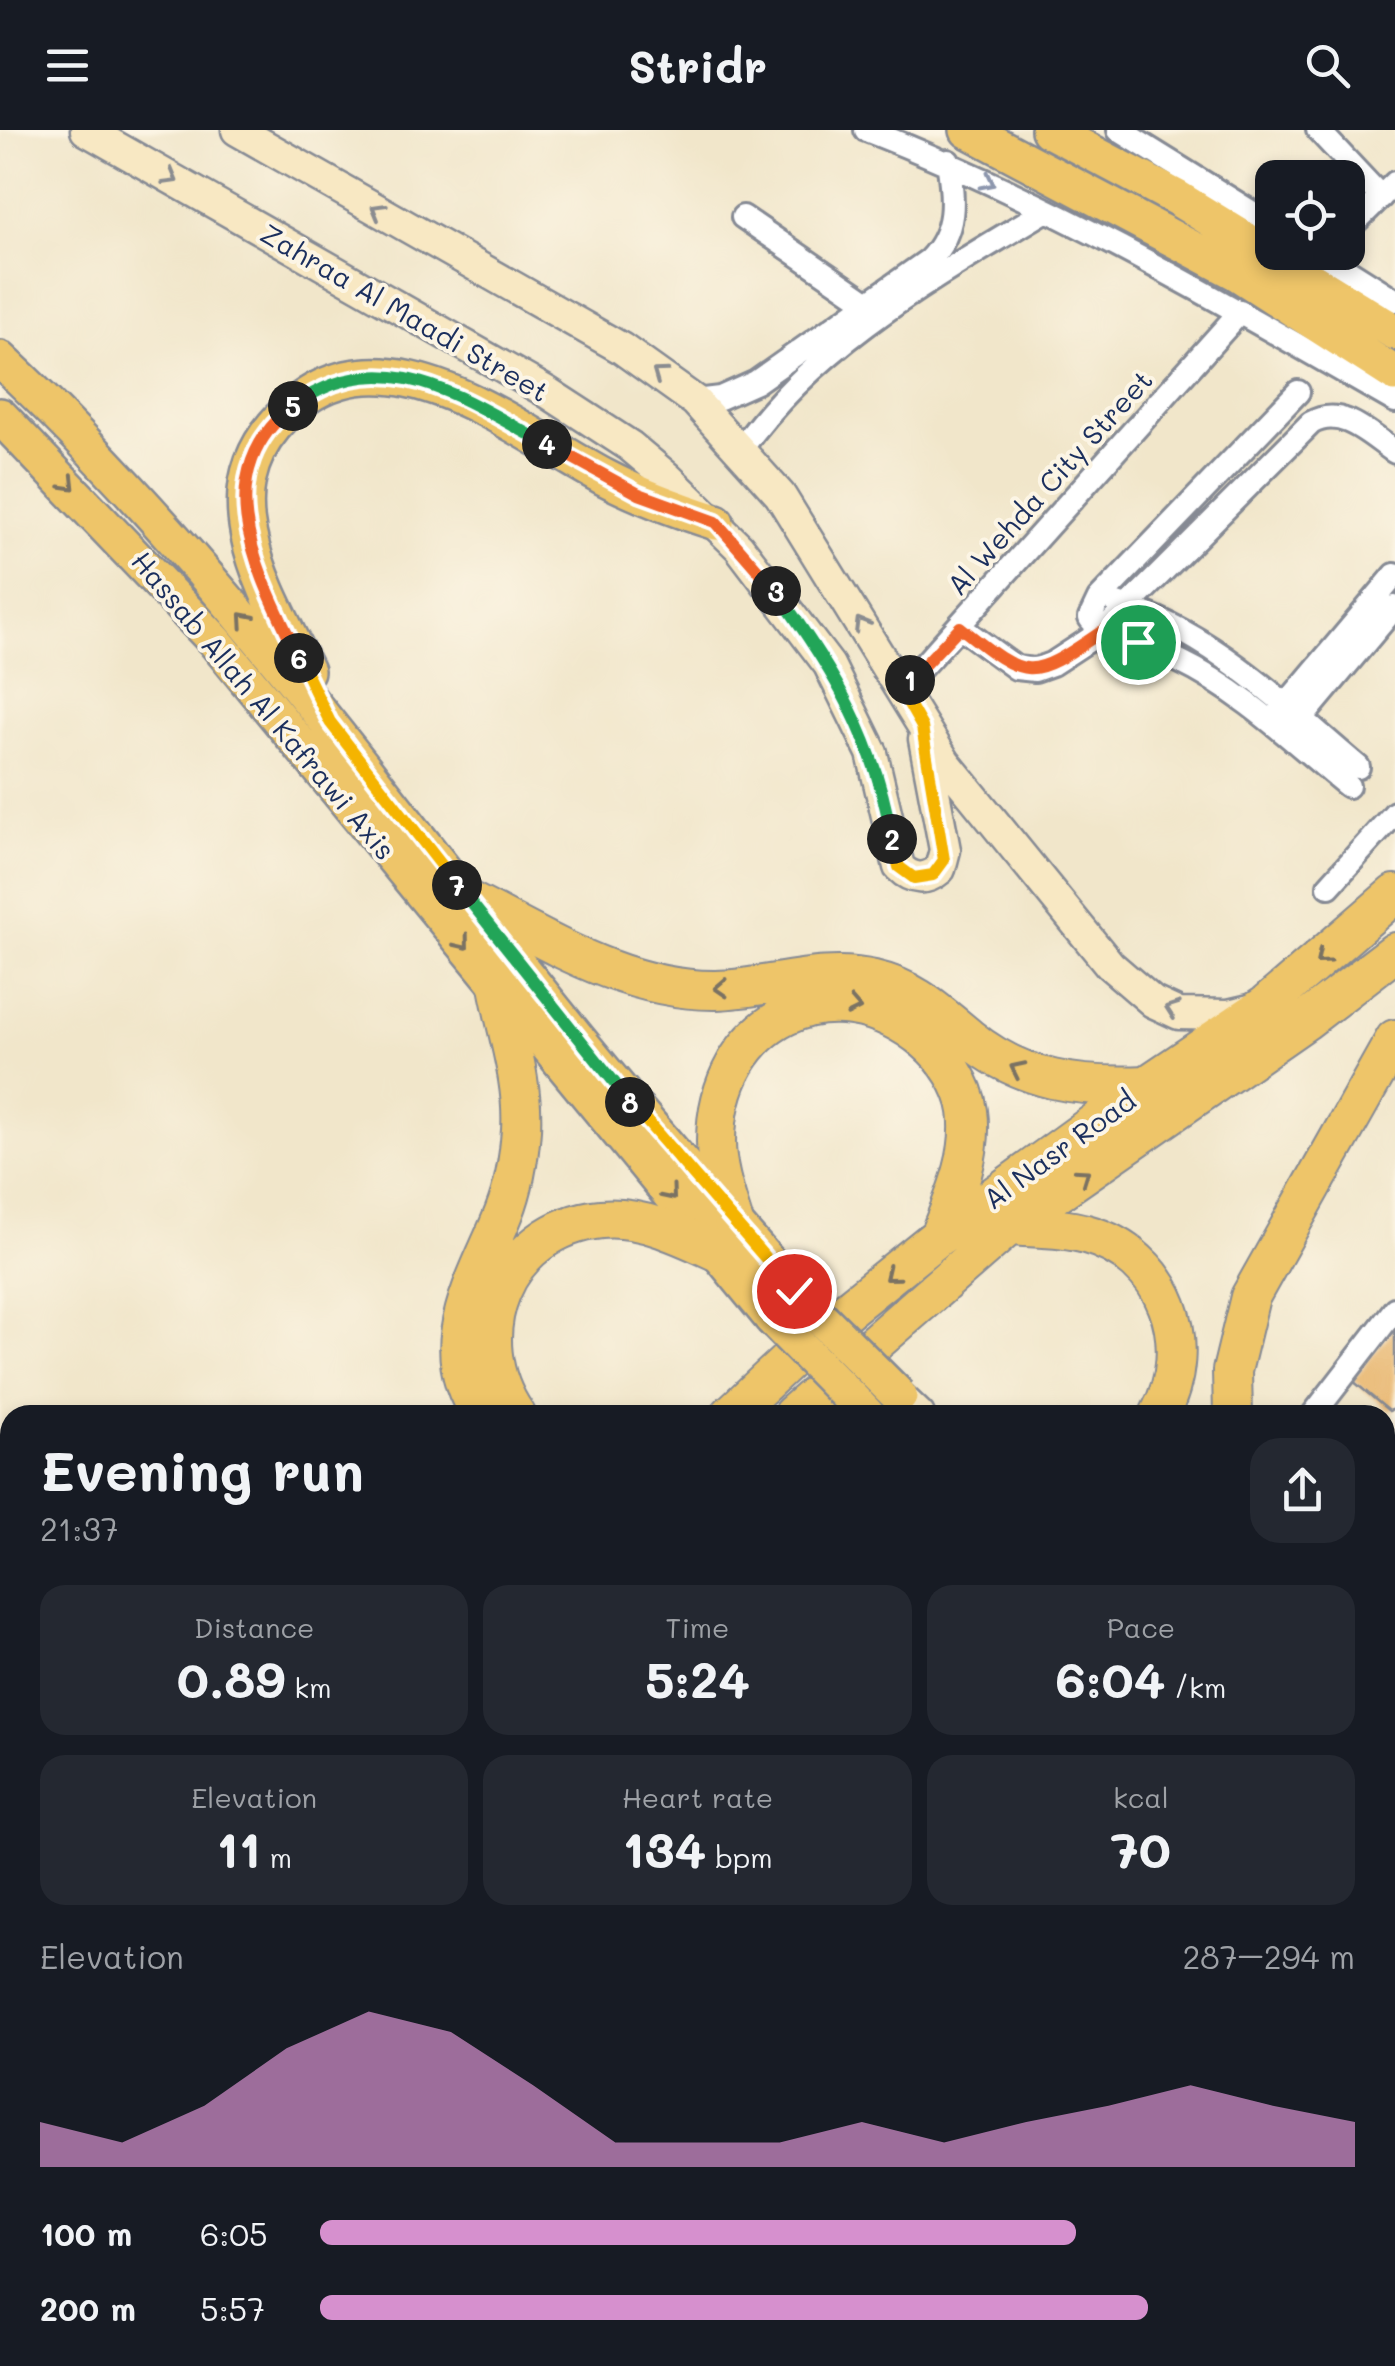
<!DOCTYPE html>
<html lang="en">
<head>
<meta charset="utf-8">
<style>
  :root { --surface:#171b24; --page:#242831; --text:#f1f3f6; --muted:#9ea1a6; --accent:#d690ce }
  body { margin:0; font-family:Mali,sans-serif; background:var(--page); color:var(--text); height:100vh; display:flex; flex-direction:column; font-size:38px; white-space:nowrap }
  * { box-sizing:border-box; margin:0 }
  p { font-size:32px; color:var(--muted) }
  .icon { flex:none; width:55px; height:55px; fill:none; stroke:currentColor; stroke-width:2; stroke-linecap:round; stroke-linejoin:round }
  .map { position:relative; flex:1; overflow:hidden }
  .details { position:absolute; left:0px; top:1275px; width:1395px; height:962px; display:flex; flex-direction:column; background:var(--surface); border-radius:30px 30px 0 0; box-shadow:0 5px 15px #0003 }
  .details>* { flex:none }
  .controls { position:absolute; left:1255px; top:30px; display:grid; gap:20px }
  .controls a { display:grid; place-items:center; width:110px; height:110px; border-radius:20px; background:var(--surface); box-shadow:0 5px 15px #0003; font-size:50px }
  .pin { position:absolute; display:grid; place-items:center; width:85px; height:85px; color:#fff; margin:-42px; border:5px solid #fff; border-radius:50%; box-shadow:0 2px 10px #0007 }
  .km { position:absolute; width:50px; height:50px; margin:-25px; border-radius:50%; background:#222; color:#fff; font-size:28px; line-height:50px; text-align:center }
  .round { display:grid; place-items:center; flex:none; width:105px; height:105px; border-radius:30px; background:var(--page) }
  .summary { display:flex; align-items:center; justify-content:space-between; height:170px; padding:0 40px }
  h1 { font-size:55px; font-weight:800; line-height:75px }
  .figures { display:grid; grid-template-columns:repeat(3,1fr); gap:15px; height:170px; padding:10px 40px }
  .figures div { display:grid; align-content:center; border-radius:25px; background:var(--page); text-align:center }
  .figures b { font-size:50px; font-weight:800 }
  .figures small { font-size:28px; font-weight:400 }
  .figures p { font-size:28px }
  .chart { height:280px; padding:20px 40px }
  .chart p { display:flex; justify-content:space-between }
  .chart svg { width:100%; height:180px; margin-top:10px; fill:var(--accent); opacity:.7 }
  ul { padding:0 40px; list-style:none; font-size:32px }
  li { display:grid; grid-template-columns:160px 120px 1fr; align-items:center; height:75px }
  li i { height:25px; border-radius:12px; background:var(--accent) }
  header { display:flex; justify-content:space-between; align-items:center; height:130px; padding:0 40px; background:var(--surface); font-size:45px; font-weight:800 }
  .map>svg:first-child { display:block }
  .green { fill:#87e0a5; stroke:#518882; stroke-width:2.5 }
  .building { fill:#e8b66e }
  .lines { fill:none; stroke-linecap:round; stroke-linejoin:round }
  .minor-casing { stroke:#868a94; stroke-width:28 }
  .secondary-casing { stroke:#868a94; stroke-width:35 }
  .primary-casing { stroke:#868a94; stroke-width:40 }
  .trunk-casing { stroke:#868a94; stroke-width:42 }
  .minor { stroke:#fff; stroke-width:22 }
  .secondary { stroke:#f8e8c3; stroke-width:30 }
  .primary { stroke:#eec569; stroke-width:35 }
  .trunk { stroke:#eec569; stroke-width:38 }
  .primary-bridge-casing { stroke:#868a94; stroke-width:40; stroke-linecap:butt }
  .primary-bridge { stroke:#eec569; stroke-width:35 }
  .oneway { stroke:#8a8c90 }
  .oneway2 { stroke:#8d97ae }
  .oneway3 { stroke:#7a7263 }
  .split-1-casing { stroke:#fff; stroke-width:20 }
  .split-2-casing { stroke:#fff; stroke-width:20 }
  .split-3-casing { stroke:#fff; stroke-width:20 }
  .split-4-casing { stroke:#fff; stroke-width:20 }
  .split-5-casing { stroke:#fff; stroke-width:20 }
  .split-6-casing { stroke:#fff; stroke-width:20 }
  .split-7-casing { stroke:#fff; stroke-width:20 }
  .split-8-casing { stroke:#fff; stroke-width:20 }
  .split-9-casing { stroke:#fff; stroke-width:20 }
  .split-1 { stroke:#f0652b; stroke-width:12 }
  .split-2 { stroke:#f5b400; stroke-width:12 }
  .split-3 { stroke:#22a559; stroke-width:12 }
  .split-4 { stroke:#f0652b; stroke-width:12 }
  .split-5 { stroke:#22a559; stroke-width:12 }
  .split-6 { stroke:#f0652b; stroke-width:12 }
  .split-7 { stroke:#f5b400; stroke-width:12 }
  .split-8 { stroke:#22a559; stroke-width:12 }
  .split-9 { stroke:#f5b400; stroke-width:12 }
  .labels { text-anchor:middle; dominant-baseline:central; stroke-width:8; stroke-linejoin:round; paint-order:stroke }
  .street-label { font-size:28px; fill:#1b2f5e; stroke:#fcf5e5 }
</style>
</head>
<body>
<header><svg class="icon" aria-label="menu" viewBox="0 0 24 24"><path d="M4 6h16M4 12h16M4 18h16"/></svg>Stridr<svg class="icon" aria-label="search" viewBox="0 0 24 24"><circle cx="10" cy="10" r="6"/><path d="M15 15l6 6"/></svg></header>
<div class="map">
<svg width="1395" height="2236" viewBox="0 0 1395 2236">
  <rect width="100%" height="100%" fill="#fcf5e5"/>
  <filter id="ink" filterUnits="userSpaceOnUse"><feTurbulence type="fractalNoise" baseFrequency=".01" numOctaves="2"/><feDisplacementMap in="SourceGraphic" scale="20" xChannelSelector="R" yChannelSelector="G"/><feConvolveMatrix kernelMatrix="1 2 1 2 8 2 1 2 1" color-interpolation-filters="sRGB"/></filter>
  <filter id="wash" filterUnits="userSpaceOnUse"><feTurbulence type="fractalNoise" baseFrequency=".0048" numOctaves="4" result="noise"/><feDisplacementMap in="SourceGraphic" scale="40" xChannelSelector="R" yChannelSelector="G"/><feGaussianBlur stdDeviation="2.25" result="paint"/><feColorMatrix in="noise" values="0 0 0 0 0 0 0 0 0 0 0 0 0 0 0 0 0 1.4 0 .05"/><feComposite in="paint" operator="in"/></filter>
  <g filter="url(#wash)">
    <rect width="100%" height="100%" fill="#f1e6ca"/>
    <path class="green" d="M702,2228H860L853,2236H695Z"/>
    <g id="blocks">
      <path class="building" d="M1395,1197V1278L1389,1281L1352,1250Z
        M1391,1430L1395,1521L1385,1525V1432Z
        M1385,1933L1395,1955V1969L1389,1972L1393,1980L1385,1984Z
        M1395,1997V2066L1385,2071V2002Z
        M1395,2079V2118L1385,2097V2084Z
        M450,2228H478L479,2236H444Z
        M999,2228H1053L1058,2236H1004Z
        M1155,2228H1212L1217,2236H1160Z"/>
    </g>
  </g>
  <g filter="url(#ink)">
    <use href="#blocks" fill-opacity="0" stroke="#868a94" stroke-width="2.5"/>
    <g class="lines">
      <g class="minor-casing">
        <path id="minor" d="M866,0C1050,71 1224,173 1395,271
          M1119,0L1272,95
          M1318,0L1381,67
          M743,87L867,172
          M1348,99L1395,53
          M1319,122L1395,170
          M1298,262L1099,469L1090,488C1097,502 1160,523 1179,531C1242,561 1294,612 1348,656
          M695,271L720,268L756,252L929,130C957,101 954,69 948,31
          M742,318C817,212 936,147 1045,81
          M1117,474C1212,501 1284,575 1358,637
          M960,497L1016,538L1035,540L1052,534L1104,500L1311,293C1342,275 1370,305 1395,322
          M901,560L1240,182
          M1278,584L1395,445
          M1292,600L1395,477
          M1329,756L1395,683
          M1313,1285L1395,1179
          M1385,1869L1395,1891
          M1385,2187L1395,2182
          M1385,2211L1395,2207
          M539,2228L548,2236
          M386,2236L393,2228
          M645,2236L651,2228
          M894,2236L908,2228
          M1293,2236L1307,2228
          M1339,2236L1354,2228"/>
      </g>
      <g class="secondary-casing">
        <path id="secondary" d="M86,0L547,262L630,316L668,348L739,417L829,535L872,623L899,737C912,750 926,751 940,739L945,720L924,609
          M237,0L621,218L695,271L780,365L945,632L1110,835L1153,872L1179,884L1228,885L1254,879
          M899,1266L919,1285
          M1385,1727L1395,1743
          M1385,1780L1395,1799"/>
      </g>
      <g class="primary-casing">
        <path id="primary" d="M968,0L1236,142L1395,244
          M1049,0L1177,68L1395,202
          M0,229C200,416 360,636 530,850C614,956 703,1059 794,1161
          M0,286L215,511L772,1188
          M306,541C270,466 209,373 274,296C372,180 505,294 604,347C640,366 678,380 716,392"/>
      </g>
      <g class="trunk-casing">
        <path id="trunk" d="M469,771C547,810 625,861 716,860C769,859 821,837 874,850C915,859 938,883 969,908C1023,952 1080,958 1147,955
          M734,1093C726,1067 716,1040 716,1012C716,890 831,832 926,911C946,928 964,954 968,981C974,1024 955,1066 939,1106
          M1009,1096C1034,1098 1062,1097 1086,1104C1167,1126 1198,1214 1159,1285
          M481,1285C432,1215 477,1151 504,1083C514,1058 519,1028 521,1000C524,951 507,904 498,856
          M516,1285C462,1207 503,1099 601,1089C641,1085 683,1106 718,1122
          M730,1285L818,1203L939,1106L1147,955L1266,875L1395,764
          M792,1285L1009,1096L1305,891L1395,822
          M1233,1285L1232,1241L1250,1167L1395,909
          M1385,1637L1395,1658
          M185,2236L193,2228
          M255,2236L262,2228"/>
      </g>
      <use href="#minor" class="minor"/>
      <use href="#secondary" class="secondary"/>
      <use href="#primary" class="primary"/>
      <use href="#trunk" class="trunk"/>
      <g class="primary-bridge-casing">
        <path id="primary-bridge" d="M794,1161L899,1266
          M772,1188L867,1285"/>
      </g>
      <use href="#primary-bridge" class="primary-bridge"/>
    </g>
    <defs><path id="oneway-chevron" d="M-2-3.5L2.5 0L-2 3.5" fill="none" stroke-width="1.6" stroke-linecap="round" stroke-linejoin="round" transform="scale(2.5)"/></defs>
    <g class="oneway">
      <use href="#oneway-chevron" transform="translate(171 48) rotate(30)"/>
      <use href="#oneway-chevron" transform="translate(378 80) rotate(-150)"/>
      <use href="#oneway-chevron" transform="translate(659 244) rotate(-144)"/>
      <use href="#oneway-chevron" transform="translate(861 494) rotate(-121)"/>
      <use href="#oneway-chevron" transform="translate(1172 879) rotate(-160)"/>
    </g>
    <use class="oneway2" href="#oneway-chevron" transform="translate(988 52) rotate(27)"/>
    <g class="oneway3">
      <use href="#oneway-chevron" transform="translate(69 354) rotate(46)"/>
      <use href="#oneway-chevron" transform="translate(245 489) rotate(-131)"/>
      <use href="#oneway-chevron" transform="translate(463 813) rotate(51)"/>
      <use href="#oneway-chevron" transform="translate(1322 828) rotate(140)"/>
      <use href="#oneway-chevron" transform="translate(721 858) rotate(177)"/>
      <use href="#oneway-chevron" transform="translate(854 877) rotate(11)"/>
      <use href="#oneway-chevron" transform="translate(1017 939) rotate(-154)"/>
      <use href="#oneway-chevron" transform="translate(1083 1045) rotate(-35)"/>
      <use href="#oneway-chevron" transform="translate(670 1064) rotate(50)"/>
      <use href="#oneway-chevron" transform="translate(891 1145) rotate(141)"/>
    </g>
  </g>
  <g class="lines" filter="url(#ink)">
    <g class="split-1-casing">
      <path id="split-1" d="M910,550L960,497C1030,554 1031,549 1104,500L1138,512"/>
    </g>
    <g class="split-2-casing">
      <path id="split-2" d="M892,709L899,737L914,748L933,745L944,730L922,597L901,560L910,550"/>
    </g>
    <g class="split-3-casing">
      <path id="split-3" d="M776,461C835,543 875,608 892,709"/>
    </g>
    <g class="split-4-casing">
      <path id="split-4" d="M547,314L639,364L716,392L776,461"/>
    </g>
    <g class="split-5-casing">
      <path id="split-5" d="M293,276C386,209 461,269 547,314"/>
    </g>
    <g class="split-6-casing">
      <path id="split-6" d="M293,276C203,347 261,447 299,528"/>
    </g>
    <g class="split-7-casing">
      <path id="split-7" d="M299,528L330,592L457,755"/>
    </g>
    <g class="split-8-casing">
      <path id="split-8" d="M457,755L630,972"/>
    </g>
    <g class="split-9-casing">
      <path id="split-9" d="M630,972L794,1161"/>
    </g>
    <use href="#split-1" class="split-1"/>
    <use href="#split-2" class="split-2"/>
    <use href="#split-3" class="split-3"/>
    <use href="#split-4" class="split-4"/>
    <use href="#split-5" class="split-5"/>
    <use href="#split-6" class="split-6"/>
    <use href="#split-7" class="split-7"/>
    <use href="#split-8" class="split-8"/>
    <use href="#split-9" class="split-9"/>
  </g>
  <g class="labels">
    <g class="street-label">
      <text transform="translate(405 182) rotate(30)">Zahraa Al Maadi Street</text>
      <text transform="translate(1049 352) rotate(-48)">Al Wehda City Street</text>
      <text transform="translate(264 575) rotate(50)">Hassab Allah Al Kafrawi Axis</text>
      <text transform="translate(1059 1019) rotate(-36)">Al Nasr Road</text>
    </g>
  </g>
</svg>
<div class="controls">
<a><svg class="icon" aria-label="locate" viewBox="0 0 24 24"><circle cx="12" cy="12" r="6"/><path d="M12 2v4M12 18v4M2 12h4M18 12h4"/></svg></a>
</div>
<div class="pin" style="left:1138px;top:512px;background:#1e9e55"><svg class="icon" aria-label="arrive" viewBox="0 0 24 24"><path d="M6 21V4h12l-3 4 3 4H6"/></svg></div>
<div class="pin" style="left:794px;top:1161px;background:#d93025"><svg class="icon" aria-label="check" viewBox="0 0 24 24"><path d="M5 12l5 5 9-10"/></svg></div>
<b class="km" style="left:910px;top:550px">1</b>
<b class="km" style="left:892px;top:709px">2</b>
<b class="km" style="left:776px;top:461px">3</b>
<b class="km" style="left:547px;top:314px">4</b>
<b class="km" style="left:293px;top:276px">5</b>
<b class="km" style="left:299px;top:528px">6</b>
<b class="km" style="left:457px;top:755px">7</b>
<b class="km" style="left:630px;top:972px">8</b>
<section class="details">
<div class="summary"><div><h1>Evening run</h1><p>21:37</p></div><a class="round"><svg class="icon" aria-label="share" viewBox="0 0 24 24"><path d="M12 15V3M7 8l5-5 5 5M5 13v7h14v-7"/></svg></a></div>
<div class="figures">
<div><p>Distance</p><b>0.89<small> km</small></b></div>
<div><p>Time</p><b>5:24</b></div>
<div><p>Pace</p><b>6:04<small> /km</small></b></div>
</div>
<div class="figures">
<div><p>Elevation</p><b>11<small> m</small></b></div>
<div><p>Heart rate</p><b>134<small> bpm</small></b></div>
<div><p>kcal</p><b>70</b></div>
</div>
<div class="chart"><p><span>Elevation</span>287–294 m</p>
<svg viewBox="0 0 160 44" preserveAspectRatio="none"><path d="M0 44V33L10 38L20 29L30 15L40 6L50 11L60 24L70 38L80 38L90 38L100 33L110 38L120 33L130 29L140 24L150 29L160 33V44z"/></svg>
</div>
<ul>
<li><b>100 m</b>6:05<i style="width:73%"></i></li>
<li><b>200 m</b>5:57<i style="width:80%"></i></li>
</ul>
</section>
</div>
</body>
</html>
